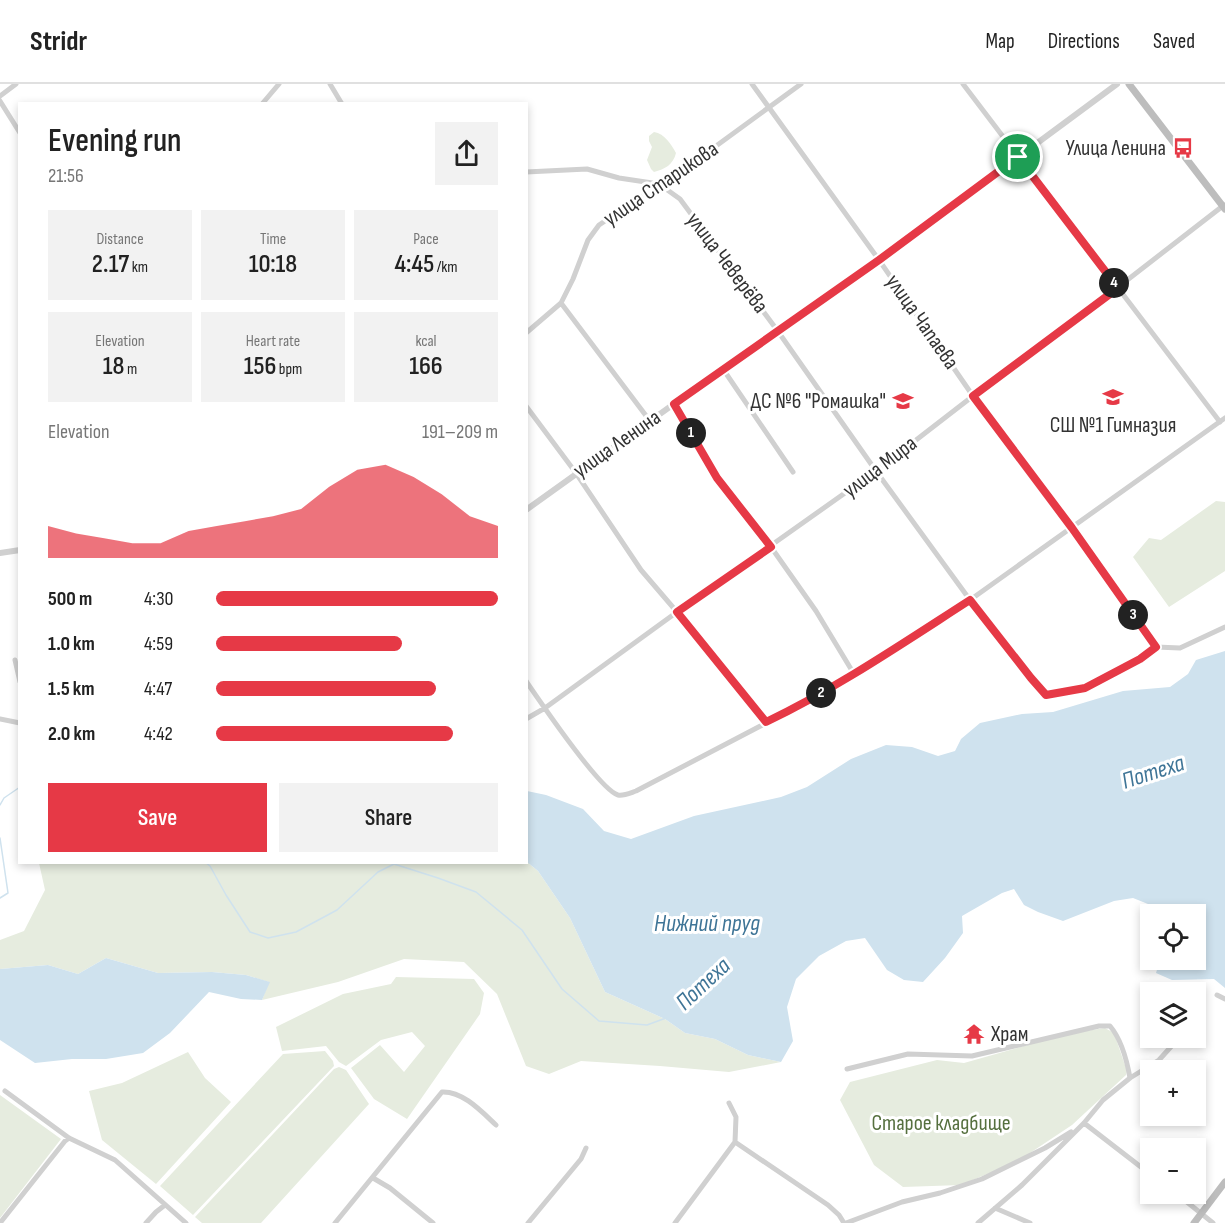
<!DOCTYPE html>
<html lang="en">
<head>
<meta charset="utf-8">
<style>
  :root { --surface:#fff; --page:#f2f2f2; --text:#222; --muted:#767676; --line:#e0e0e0; --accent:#e63946 }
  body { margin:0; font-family:"Sofia Sans Condensed",sans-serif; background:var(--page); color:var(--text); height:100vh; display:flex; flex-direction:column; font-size:22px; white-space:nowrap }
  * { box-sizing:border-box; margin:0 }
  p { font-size:20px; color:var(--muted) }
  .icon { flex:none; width:33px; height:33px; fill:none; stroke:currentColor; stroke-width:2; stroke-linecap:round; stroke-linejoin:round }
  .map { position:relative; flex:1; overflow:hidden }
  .sheet { position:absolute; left:18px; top:18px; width:510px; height:762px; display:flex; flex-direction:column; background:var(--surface); border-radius:0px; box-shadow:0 3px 9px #0003 }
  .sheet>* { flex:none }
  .fabs { position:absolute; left:1140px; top:820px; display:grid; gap:12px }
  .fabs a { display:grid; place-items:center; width:66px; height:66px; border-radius:0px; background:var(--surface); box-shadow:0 3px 9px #0003; font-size:30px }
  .pin { position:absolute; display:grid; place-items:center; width:51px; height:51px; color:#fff; margin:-26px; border:3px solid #fff; border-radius:50%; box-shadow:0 2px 6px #0007 }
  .km { position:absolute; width:30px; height:30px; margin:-15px; border-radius:50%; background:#222; color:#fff; font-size:16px; line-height:30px; text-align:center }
  .round { display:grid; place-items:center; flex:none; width:63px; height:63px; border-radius:0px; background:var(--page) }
  .head { display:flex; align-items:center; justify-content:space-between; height:102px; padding:0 30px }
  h1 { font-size:33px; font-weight:600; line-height:45px }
  .stats { display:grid; grid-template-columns:repeat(3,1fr); gap:9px; height:102px; padding:6px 30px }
  .stats div { display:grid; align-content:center; border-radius:0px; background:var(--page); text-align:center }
  .stats b { font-size:26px; font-weight:600 }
  .stats small { font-size:16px; font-weight:400 }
  .stats p { font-size:16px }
  .chart { height:168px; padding:12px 30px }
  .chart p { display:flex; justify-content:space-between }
  .chart svg { width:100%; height:108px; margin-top:6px; fill:var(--accent); opacity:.7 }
  .cta { display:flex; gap:12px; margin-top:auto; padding:12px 30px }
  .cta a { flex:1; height:69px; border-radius:0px; background:var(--accent); color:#fff; font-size:24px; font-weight:600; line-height:69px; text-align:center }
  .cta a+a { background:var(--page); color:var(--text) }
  ul { padding:0 30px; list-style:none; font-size:20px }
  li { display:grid; grid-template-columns:96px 72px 1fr; align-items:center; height:45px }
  li i { height:15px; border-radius:8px; background:var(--accent) }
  header { display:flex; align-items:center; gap:36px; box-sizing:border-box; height:84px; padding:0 30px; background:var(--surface); border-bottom:2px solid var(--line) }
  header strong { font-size:28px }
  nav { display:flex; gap:33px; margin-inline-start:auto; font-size:21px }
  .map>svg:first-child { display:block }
  .green { fill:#e6ecdf }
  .water { fill:#cfe2ee }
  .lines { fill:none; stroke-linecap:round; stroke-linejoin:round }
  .stream { stroke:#cfe2ee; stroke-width:1.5 }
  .minor { stroke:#d0d0d0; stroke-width:5 }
  .tertiary { stroke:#d0d0d0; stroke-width:6 }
  .secondary { stroke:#bdbdbd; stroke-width:7 }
  .route-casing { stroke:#fff; stroke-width:12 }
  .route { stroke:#e63946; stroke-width:8 }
  .labels { text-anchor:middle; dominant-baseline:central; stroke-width:6; stroke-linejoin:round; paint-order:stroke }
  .poi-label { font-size:22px; fill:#333; stroke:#fff; text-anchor:end }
  .street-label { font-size:22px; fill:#333; stroke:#fff }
  .park-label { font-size:22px; fill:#56703f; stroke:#fff }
  .water-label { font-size:24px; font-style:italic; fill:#3f7597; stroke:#fff }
</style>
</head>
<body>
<header>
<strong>Stridr</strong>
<nav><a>Map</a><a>Directions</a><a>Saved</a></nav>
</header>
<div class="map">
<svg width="1225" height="1139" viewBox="0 0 1225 1139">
  <rect width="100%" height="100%" fill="#fff"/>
  <path class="green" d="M654,48C665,50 671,60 676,69C673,81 665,85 654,88L651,85L647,76L652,63L649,57V52Z
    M1216,417L1225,418V487L1169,523L1133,473L1149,454L1161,456Z
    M527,778L538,787L570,834L605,908L665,935L685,949L715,955L748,971L781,978L729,988L660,982L581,977L549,990L526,982L497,910L464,878L404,875L338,898L262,916L269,898L246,891L212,888L158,889L106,874L78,890L48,881L0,885V856L24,847L45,806L39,779Z
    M396,893L474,895L484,909L480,930L407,1035L374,1015L351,984L380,961L404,988L425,962L412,948L381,956L346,982L339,978L326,962L282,967L276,943L343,910L391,900Z
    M1105,944L1114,949L1127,987L1126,991L1072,1041L1018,1077L961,1101L903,1103L874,1081L840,1016L850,998L937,976L964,979L1066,950Z
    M325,967L333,977L334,982L193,1131L160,1102L283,970Z
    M188,968L205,994L231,1018L156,1100L102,1056L89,1007L122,999Z
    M339,983L346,986L369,1020L261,1139H202L195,1133L334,985Z
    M0,1011L61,1055L0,1134Z"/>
  <path class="water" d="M1225,567V904L1214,895L1172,896L1156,889L1160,876H1196V831H1169L1170,824L1153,822L1133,814L1114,817L1063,837L1038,828L1024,821L1014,805L1002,809L962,832L963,849L945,874L923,898L904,896L887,886L865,854L846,857L819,872L796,895L787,923L793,957L781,978L748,971L715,955L685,949L665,935L605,908L570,834L538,787L527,778V707L546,711L583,725L604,747L631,755L694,732L781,713L807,703L851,675L886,661L912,663L938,672L955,667L961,655L980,639L1022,630L1053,628L1123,607L1170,603L1188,590L1196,576Z
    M106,874L158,889L212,888L246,891L270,898L262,916L241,915L209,908L170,949L143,969L106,975H72L35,979L0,956V885L48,881L78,890Z"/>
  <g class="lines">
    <path class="stream" d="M0,721L4,714L20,703
      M0,754L8,809L0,814
      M205,778L210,782L226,811L250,848L268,854L296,848L337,826L378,788L394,780L438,794L476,808L522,846L562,905L599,937L647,941L666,934"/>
    <path class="minor" d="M330,0L342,20
      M752,0L879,176L973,312L1072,444L1156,563
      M963,0L1220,338
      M0,12L16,0
      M0,17L20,49
      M262,20L279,0
      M526,88L587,85L619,94L659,100L680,115L777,246L876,387L970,516L1031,595L1046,611L1085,604L1140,575L1156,563L1180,564L1225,543
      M561,219L650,337
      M526,249L561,219L573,195L588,156L599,141L701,73L801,0
      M723,285L793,388
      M673,320L717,395L771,463L816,527L854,590
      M526,322L576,389L641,486L677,528L766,638
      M15,576L20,598
      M526,597C539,616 600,706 618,711C624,712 630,709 636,707L795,624L854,590L970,516L1225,334
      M0,635L20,639
      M526,635L545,624L677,528L876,387L973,312L1117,204L1224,121
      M1217,911L1225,915
      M847,985L908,970L972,972L1099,942H1110C1121,955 1127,977 1130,994
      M5,1007L69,1054L115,1076L186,1139
      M729,1019L736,1033L735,1058L828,1121L839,1131L844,1139
      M1084,1039L1150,1090
      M373,1094L390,1104L433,1139
      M1177,1110L1213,1139
      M995,1124L1030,1139
      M0,1139L65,1057L69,1054
      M146,1139L156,1128L165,1121
      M335,1139L442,1008C463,1007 482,1028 496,1041
      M528,1139L581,1075L586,1064
      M675,1139L735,1058
      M846,1139L902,1118L940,1109L982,1095L1045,1064L1071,1048
      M978,1139L1022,1101L1084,1039L1103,1016L1130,994L1159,976L1177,956"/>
    <path class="tertiary" d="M526,426L777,246L879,176L1117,0
      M0,469L20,466"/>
    <path class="secondary" d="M1129,0L1225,125
      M1194,1139L1225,1098"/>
  </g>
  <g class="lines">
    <g class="route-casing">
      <path id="route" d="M1018,73L1118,204L973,312L1072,444L1156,563L1140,575L1085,604L1046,611L1031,594L970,516C903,559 837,604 766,638L677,528L771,463L717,394L674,320L879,176Z"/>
    </g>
    <use href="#route" class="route"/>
  </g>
  <defs>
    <g id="bus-bare" transform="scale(1.62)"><path d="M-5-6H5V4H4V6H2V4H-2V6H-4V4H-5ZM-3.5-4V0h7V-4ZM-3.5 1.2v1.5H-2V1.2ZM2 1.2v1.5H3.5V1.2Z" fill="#e63946" stroke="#fff" stroke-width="2.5" paint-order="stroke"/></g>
    <g id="school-bare" transform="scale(1.62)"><path d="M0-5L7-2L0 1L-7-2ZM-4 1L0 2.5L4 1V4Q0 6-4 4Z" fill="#e63946" stroke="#fff" stroke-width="2.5" paint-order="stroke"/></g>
    <g id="temple-bare" transform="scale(1.62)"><path d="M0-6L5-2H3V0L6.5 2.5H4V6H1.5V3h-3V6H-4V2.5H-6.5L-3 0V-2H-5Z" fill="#e63946" stroke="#fff" stroke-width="2.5" paint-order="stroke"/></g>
  </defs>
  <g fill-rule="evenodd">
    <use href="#bus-bare" x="1183" y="64"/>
    <use href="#school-bare" x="1113" y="313"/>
    <use href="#school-bare" x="903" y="317"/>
    <use href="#temple-bare" x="974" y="950"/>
  </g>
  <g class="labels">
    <g class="poi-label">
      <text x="1166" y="64">Улица Ленина</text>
      <text x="886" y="317">ДС №6 "Ромашка"</text>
      <text x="1113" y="341" text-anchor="middle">СШ №1 Гимназия</text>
      <text x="991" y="950" text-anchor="start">Храм</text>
    </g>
    <g class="street-label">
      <text transform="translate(661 100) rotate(-34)">улица Старикова</text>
      <text transform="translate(727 179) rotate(53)">улица Чеверёва</text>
      <text transform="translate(922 238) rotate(55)">улица Чапаева</text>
      <text transform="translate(617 360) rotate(-35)">улица Ленина</text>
      <text transform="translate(880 383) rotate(-37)">улица Мира</text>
    </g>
    <g class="park-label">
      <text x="941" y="1039">Старое кладбище</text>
    </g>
    <g class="water-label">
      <text transform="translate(1153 688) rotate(-18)">Потеха</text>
      <text x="707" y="839">Нижний пруд</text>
      <text transform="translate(703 900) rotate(-43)">Потеха</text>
    </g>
  </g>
</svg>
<div class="fabs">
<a><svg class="icon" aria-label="locate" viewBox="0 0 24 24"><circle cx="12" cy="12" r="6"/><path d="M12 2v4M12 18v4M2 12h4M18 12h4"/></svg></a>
<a><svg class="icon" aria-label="layers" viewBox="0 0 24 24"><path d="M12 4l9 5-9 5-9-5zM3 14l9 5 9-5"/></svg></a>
<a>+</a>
<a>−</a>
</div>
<div class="pin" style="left:1018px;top:73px;background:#1e9e55"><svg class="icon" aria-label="arrive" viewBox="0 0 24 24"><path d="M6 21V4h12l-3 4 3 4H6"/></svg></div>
<b class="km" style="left:691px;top:349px">1</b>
<b class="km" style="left:821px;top:609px">2</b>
<b class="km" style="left:1133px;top:531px">3</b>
<b class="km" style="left:1114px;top:199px">4</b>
<section class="sheet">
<div class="head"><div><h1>Evening run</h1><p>21:56</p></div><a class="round"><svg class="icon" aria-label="share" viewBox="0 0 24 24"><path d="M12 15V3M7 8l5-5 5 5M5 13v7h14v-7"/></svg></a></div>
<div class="stats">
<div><p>Distance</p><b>2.17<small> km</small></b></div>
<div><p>Time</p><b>10:18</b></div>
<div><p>Pace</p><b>4:45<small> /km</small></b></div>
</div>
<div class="stats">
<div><p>Elevation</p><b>18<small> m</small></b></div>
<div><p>Heart rate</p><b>156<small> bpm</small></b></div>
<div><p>kcal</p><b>166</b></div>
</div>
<div class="chart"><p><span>Elevation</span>191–209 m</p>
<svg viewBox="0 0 160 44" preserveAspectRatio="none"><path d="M0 44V31L10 34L20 36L30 38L40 38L50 33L60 31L70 29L80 27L90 24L100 15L110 8L120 6L130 11L140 18L150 27L160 31V44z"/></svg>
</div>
<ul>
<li><b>500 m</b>4:30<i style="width:100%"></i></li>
<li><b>1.0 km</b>4:59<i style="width:66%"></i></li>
<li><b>1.5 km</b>4:47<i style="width:78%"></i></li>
<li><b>2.0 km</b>4:42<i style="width:84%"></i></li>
</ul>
<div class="cta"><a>Save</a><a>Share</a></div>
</section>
</div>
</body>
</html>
